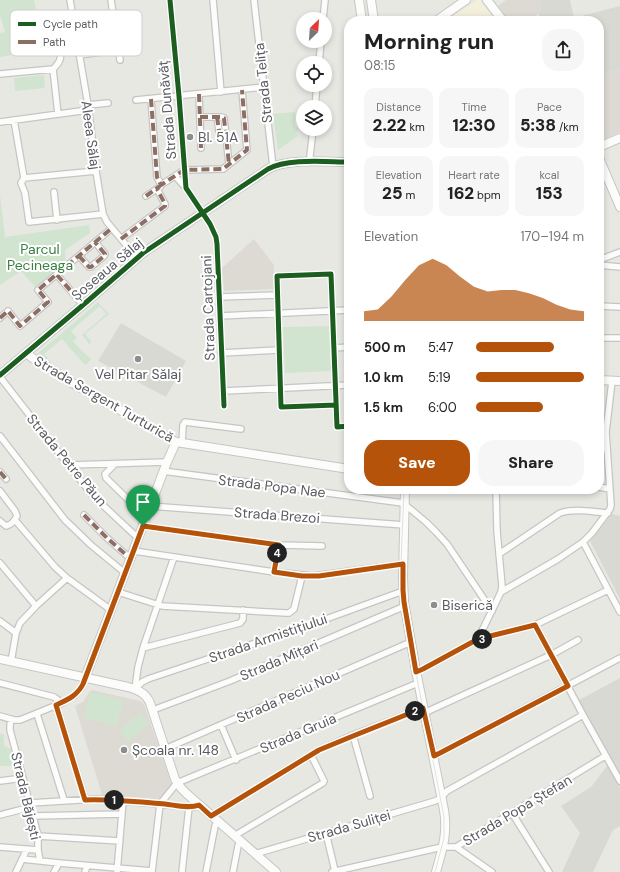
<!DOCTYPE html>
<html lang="en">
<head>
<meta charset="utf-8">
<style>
  :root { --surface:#fff; --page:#f6f6f6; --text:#222; --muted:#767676; --accent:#b45309 }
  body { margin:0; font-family:"DM Sans",sans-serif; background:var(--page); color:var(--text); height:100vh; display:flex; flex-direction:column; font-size:15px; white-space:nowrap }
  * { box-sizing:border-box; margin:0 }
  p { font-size:13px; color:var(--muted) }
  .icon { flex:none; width:22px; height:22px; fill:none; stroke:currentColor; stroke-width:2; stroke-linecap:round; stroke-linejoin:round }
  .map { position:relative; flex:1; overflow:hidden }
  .sheet { position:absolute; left:344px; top:16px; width:260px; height:478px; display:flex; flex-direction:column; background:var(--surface); border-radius:16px; box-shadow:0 2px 6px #0003 }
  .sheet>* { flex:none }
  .needle { width:26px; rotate:25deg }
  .tools { position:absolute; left:296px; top:12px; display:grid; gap:8px }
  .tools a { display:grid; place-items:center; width:36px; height:36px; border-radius:50%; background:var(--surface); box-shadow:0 2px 6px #0003; font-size:20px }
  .pin { position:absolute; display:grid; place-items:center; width:34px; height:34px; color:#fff; margin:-41px -17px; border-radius:50% 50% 50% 0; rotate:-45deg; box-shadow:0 0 4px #0007 }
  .pin .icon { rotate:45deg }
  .km { position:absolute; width:20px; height:20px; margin:-10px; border-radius:50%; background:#222; color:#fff; font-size:11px; line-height:20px; text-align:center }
  .round { display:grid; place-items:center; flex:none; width:42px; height:42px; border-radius:16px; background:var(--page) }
  .head { display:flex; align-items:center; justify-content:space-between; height:68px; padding:0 20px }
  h1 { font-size:22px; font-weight:800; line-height:30px }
  .figures { display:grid; grid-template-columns:repeat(3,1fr); gap:6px; height:68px; padding:4px 20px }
  .figures div { display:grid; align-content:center; border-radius:10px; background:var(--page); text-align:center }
  .figures b { font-size:17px; font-weight:800 }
  .figures small { font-size:11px; font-weight:400 }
  .figures p { font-size:11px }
  .chart { height:112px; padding:8px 20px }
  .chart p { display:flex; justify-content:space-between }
  .chart svg { width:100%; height:72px; margin-top:4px; fill:var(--accent); opacity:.7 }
  .primary-button { display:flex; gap:8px; margin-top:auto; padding:8px 20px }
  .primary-button a { flex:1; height:46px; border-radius:16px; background:var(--accent); color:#fff; font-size:16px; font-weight:800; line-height:46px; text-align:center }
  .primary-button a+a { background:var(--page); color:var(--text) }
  ul { padding:0 20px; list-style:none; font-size:13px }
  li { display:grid; grid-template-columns:64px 48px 1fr; align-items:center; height:30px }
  li i { height:10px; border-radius:5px; background:var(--accent) }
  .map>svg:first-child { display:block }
  .commercial { fill:#f2efdb }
  .industrial { fill:#d9d9d4 }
  .education { fill:#dcdad2 }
  .green { fill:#d1e4d0 }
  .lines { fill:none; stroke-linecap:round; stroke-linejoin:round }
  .street-casing { stroke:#c5c5c5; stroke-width:8 }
  .secondary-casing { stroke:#c6c6c6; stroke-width:10 }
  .street { stroke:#fcfcfb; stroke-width:5.5 }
  .secondary { stroke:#fcfcfb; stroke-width:8 }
  .tram { stroke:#e1e1e0; stroke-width:1 }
  .quiet { stroke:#8d6e63; stroke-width:4; stroke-dasharray:8 4; stroke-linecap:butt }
  .cycleway-casing { stroke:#fff; stroke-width:8 }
  .cycleway { stroke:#1b5e20; stroke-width:5 }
  .route-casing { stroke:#fff; stroke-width:8 }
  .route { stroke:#b45309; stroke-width:5 }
  .poi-dot { fill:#8b8d8e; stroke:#fff; stroke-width:1.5 }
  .labels { text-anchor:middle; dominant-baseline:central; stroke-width:4; stroke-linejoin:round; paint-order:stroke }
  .street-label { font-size:14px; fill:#595c60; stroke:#fff }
  .poi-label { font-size:14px; fill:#595c60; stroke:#fff; text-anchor:start }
  .park-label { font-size:14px; fill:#397f40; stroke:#fff }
  .key { fill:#fff; stroke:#cdcecf; stroke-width:1 }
  .key-label { font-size:11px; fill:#595c60 }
</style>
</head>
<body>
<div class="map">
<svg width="620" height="872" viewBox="0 0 620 872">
  <rect width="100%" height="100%" fill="#e8e8e3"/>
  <path class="commercial" d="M477,0H480L495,21H446Z"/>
  <path class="industrial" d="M541,0H570L574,18L620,6V70L599,74V21H540L539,13Z
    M121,323L186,361L166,397L98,361Z
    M612,514L620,516V599L590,541Z
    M620,678V774L612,761L579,700Z
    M607,766L620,787V826L613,830L593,872H562L580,833L561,806L591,787Z"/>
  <path class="education" d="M506,0H541L539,13L532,18L530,21H509L498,6Z
    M620,70V132L602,140H599V74Z
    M254,239L274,265V289L224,291L222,268Z
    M92,690L140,701L144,704L172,786L159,803L103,798L75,706L83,702L90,691Z"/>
  <path class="green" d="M0,0H34L46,50L0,57V33L5,32L0,15Z
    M44,75L45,88L15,91L14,78Z
    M295,112V126L299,129L296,133L298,136L278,150L273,114Z
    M0,195L5,237L89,225L90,233L65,250L66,267L38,290L21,271L0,285Z
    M98,302L109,314L85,334L91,341L90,345L82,335L106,314L100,306L71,331L77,338L73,341L82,351L91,359L86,365L82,362L62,339L44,354L51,362L49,367L36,355Z
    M330,326L332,371L285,373L283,327Z
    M90,692L123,700L117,726L84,718Z
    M140,713L149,724L128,741L119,730Z
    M0,734H4V746L11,749L16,766H0Z"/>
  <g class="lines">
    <g class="street-casing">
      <path id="street" d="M70,0L88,105L96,171L103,214L107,222L137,258
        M111,0L120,60
        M170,0L179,96L186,188L210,224L216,237L217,244L224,406
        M213,0L221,92
        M254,0L273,167
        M323,19L325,0
        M79,55L118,50
        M319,63L321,41
        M53,69L58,114
        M0,74L53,69C67,56 56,53 62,42L77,39
        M199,94L201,148
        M151,99L157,177L161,185L184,170L223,169L247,150L242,90
        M136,100L264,87
        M88,105L108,103
        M315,107L317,85
        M200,117H222L224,118L229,164
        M217,117L220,138
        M14,120L24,178L21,183L25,193L29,222L103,214
        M0,122L88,110
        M312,162L310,156L313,129
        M175,176L186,188
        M24,178L96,171
        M54,192L57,220
        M146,196L160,187
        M121,239L165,206V204L157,189
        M79,256L89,267H91L104,256L105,254L95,242
        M599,260L620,252
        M599,265L620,267
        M57,275L83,305
        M219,297L278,295
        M599,306L620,307
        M220,316L349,310
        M0,318L8,311L20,326L48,302L38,290L112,228
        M599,338H620
        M334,348L349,347
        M221,353L279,350
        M0,377L45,435L93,496L138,538
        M223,391L349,385
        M336,405L281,407L277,276L331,274L337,427L349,426
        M0,436L65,520L91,545L125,573
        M182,443L183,425L185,422L241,429
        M599,448L607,449
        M115,464L105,474L106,478L146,517
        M69,465L167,462
        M163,471L403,503L426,522L436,532L447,544L492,611
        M0,472L6,479
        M599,487L610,489
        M0,491L15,511L17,516C15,520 11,525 6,526L0,521
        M150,506L404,525
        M84,515L107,538L131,559
        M15,520L55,567L67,578L111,610
        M143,526L279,545L322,546
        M583,542L620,612
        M134,551L274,572L313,576L403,564
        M499,554L560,513C575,508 593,512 608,513
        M0,563L36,606
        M274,572L279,545
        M118,592L162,606L286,613H289L294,609L302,576
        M501,592L558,559L583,542L592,533L610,509L611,505L606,432L612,381
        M0,621L16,633
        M535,625L583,715L620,781
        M478,639L501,592L502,586L497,531L496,489
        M143,648L240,623L243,619V610
        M11,662L16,633L20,623L36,606L67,578
        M416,671L423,669L478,639L535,625L608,590
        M0,683L54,697L62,703
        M135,689L142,682L148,679L315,623L403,591
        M135,689L138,667L143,648L174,557
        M56,705L85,799
        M153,710L230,681L405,606
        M424,713L551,655L578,640
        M37,714L64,800
        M0,716L14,720H20L62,703L75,695L81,688L85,678
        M11,719L10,725V730L33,816L38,836V850L40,861
        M221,725L236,760
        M353,735L370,796
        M165,749L411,642
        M434,756L440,753L620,658
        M0,781L23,778
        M30,803L96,799L160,804L189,807H194L199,805
        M512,813L549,872
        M0,815L31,807
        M33,816L122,814
        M211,816L319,750L353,735L423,708
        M326,833L335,871
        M38,836L120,841
        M234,836L323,783L324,781L311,755
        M0,847L38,850
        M456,847L492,872
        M255,854L435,801L441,798L447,791L583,715
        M22,859L59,863L152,871
        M16,872L27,849
        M54,872L59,863
        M85,872L87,866
        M117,872L123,801
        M152,872L160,804L177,783L418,683
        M182,872L189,807
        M206,872L215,826L217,822
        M233,872L238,846L240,841
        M332,872L442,847H456L605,756"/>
    </g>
    <g class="secondary-casing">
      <path id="secondary" d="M359,0L362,21
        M371,0L374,21
        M487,0L503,21
        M436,21L466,0
        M599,147L620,138
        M599,158L620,207
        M27,353L31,357L74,384L176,442L349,469
        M0,375L83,305L143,253L268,169C288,158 326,162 349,162
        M599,380L620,381
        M405,489L403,577L404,602L416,671L444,810C448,834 442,850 436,872
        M0,659L128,687C138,690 146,693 150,703L175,779L181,788L187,794L276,872
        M85,678L167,462L176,442"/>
    </g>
    <use href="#street" class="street"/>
    <use href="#secondary" class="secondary"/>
    <path class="tram" d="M364,0L368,21
      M404,489C403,526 399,566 403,602L416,673L444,817V838L435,872"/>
    <path class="quiet" d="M199,94L201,148
      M151,99L157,177L161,185L184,170L223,169L247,150L242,90
      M200,117H222L224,118L229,164
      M217,117L220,138
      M146,196L160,186
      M121,239L165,206V204L157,189
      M79,256L89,267H91L104,256L105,254L95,242
      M57,275L83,305
      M0,318L8,311L20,326L48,302L38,290L112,228
      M0,472L6,479
      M84,515L107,538L131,559"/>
    <g class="cycleway-casing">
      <path id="cycleway" d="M170,0L179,96L186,188L210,224L216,237L217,244L224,406
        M0,375L83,305L143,253L268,169C288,158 326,162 349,162
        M336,405L281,407L277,276L331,274L337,427L349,426"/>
    </g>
    <use href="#cycleway" class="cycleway"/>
  </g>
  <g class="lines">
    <g class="route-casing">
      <path id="route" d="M143,526L279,545L274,572L302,576H319L403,564V590L404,602L416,672L423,669L478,639L535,625L568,686L440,753L434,756L423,708L353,736L319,750L211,816L199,805C189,809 175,805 165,804C139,802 112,799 85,800L56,705C67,700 77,696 83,684Z"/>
    </g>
    <use href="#route" class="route"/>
  </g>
  <g class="poi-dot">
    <circle cx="190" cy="137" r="4"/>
    <circle cx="138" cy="359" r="4"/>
    <circle cx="434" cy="605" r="4"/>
    <circle cx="124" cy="750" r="4"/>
  </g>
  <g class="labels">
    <g class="street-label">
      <text transform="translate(263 83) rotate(-96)">Strada Telița</text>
      <text transform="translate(167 110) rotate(-95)">Strada Dunăvăț</text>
      <text transform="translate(91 135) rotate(82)">Aleea Sălaj</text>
      <text transform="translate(107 269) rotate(-40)">Șoseaua Sălaj</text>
      <text transform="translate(208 308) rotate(-92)">Strada Cartojani</text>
      <text transform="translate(104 399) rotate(30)">Strada Sergent Turturică</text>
      <text transform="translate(67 460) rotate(50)">Strada Petre Păun</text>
      <text transform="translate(272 486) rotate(7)">Strada Popa Nae</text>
      <text transform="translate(277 515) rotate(4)">Strada Brezoi</text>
      <text transform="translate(268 638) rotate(-19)">Strada Armistițiului</text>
      <text transform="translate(279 660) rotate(-23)">Strada Mițari</text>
      <text transform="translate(288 696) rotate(-24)">Strada Peciu Nou</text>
      <text transform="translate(298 733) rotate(-23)">Strada Gruia</text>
      <text transform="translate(26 796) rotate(77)">Strada Băjești</text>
      <text transform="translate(517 810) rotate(-31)">Strada Popa Ștefan</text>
      <text transform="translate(349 826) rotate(-16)">Strada Suliței</text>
    </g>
    <g class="poi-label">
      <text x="198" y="137">Bl. 51A</text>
      <text x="138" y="374" text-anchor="middle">Vel Pitar Sălaj</text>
      <text x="442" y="605">Biserică</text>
      <text x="132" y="750">Școala nr. 148</text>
    </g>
    <g class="park-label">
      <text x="40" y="249">Parcul<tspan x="40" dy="16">Pecineaga</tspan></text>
    </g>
  </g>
  <rect x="10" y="10" width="132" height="46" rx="6" class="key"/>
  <rect x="18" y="22" width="18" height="4" fill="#1b5e20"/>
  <rect x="18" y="40" width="18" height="4" fill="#8d6e63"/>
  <g class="key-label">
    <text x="43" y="28">Cycle path</text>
    <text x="43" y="46">Path</text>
  </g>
</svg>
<div class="tools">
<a><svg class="needle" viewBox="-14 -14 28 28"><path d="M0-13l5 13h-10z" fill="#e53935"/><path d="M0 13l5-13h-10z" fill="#767676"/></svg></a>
<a><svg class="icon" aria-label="locate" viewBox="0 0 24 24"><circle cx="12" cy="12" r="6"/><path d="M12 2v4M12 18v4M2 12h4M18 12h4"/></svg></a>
<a><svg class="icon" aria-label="layers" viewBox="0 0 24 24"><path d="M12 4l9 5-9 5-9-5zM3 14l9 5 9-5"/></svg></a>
</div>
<div class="pin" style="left:143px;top:526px;background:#1e9e55"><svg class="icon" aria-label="arrive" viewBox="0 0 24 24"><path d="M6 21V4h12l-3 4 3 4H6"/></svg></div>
<b class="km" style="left:114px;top:800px">1</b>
<b class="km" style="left:415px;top:711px">2</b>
<b class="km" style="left:482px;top:639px">3</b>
<b class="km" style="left:277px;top:553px">4</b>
<section class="sheet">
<div class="head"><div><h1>Morning run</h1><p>08:15</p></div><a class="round"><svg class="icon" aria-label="share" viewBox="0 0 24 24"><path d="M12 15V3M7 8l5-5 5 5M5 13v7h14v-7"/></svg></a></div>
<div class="figures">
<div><p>Distance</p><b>2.22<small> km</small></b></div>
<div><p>Time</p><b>12:30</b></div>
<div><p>Pace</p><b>5:38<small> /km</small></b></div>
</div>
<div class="figures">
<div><p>Elevation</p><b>25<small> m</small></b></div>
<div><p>Heart rate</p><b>162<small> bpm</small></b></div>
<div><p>kcal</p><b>153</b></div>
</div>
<div class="chart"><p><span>Elevation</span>170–194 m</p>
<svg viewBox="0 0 160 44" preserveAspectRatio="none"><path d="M0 44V38L10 37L20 29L30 19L40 10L50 6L60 10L70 17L80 23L90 26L100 25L110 25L120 27L130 30L140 34L150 37L160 38V44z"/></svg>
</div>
<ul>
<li><b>500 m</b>5:47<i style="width:72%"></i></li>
<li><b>1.0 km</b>5:19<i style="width:100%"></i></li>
<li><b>1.5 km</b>6:00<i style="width:62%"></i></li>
</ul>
<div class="primary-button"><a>Save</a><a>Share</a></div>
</section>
</div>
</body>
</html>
